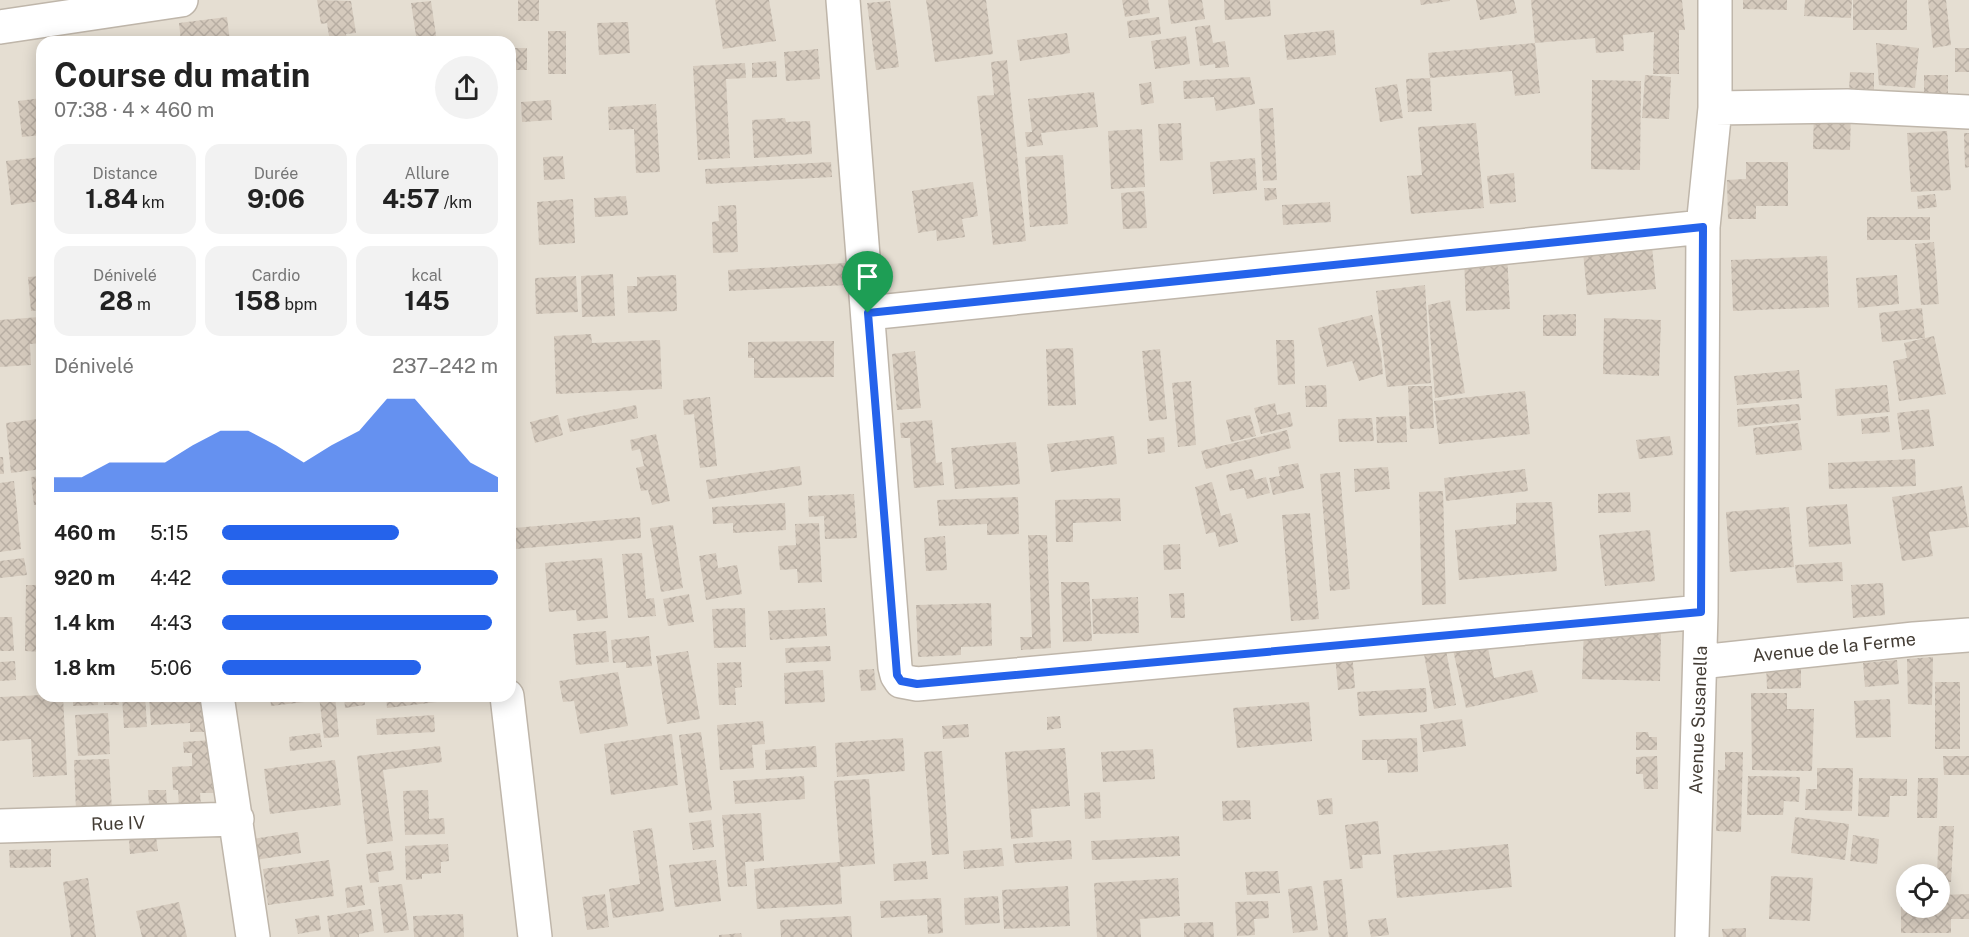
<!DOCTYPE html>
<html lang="fr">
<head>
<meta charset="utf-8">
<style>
  :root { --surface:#fff; --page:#f2f2f2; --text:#222; --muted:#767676; --accent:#2563eb }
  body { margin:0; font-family:"Public Sans",sans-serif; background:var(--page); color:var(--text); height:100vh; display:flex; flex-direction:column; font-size:22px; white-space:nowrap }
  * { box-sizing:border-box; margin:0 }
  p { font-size:20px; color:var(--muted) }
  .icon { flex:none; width:33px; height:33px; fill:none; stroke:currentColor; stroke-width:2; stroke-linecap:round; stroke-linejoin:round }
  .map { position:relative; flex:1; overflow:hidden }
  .drawer { position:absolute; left:36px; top:36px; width:480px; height:666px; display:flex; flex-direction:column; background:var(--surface); border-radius:18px; box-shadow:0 3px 15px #0003 }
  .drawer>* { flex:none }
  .fabs { position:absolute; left:1896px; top:864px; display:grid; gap:12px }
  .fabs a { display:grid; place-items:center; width:54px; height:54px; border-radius:50%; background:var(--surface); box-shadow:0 3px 15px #0003; font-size:30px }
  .pin { position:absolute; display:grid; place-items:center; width:51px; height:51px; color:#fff; margin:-62px -26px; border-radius:50% 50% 50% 0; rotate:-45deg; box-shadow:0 0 6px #0007 }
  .pin .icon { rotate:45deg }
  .round { display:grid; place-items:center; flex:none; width:63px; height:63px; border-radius:32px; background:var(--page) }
  .summary { display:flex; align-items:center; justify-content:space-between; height:102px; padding:0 18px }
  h1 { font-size:33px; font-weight:700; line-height:45px }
  .figures { display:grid; grid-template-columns:repeat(3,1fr); gap:9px; height:102px; padding:6px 18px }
  .figures div { display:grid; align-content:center; border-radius:15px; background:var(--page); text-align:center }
  .figures b { font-size:26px; font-weight:700 }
  .figures small { font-size:16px; font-weight:400 }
  .figures p { font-size:16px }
  .chart { height:168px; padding:12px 18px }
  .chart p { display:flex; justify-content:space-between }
  .chart svg { width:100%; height:108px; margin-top:6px; fill:var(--accent); opacity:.7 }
  ul { padding:0 18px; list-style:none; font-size:20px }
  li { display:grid; grid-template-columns:96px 72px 1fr; align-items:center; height:45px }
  li i { height:15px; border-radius:8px; background:var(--accent) }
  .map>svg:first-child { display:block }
  .residential { fill:#e5ded2; fill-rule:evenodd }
  .building { fill:url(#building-cross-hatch) }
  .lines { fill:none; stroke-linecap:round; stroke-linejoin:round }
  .minor-casing { stroke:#bfb6aa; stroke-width:36 }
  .minor { stroke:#fff; stroke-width:33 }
  .route-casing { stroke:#fff; stroke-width:12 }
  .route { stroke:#2563eb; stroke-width:8 }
  .labels { text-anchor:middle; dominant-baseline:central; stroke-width:4.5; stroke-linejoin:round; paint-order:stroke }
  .street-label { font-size:18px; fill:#433c34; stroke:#fff }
</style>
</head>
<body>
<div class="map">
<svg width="1969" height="937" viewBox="0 0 1969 937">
  <defs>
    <pattern id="building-cross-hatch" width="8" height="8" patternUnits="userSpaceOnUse" patternTransform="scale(1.5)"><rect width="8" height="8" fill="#d5cabd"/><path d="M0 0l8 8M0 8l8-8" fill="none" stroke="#b8aea3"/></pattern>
  </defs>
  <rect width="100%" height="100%" fill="#f1ece4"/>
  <path class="residential" d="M0,0H1969V937H0ZM42,42H510V696H42ZM1906,874H1940V908H1906Z"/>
  <path class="building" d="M317,0L351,1L356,33L346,34L347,42H330L327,23L321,24Z
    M518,0H539V21H518Z
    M715,0H769L776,41L723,49Z
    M926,0H986L993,54L935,62Z
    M1122,0H1148L1150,13L1125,17Z
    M1168,0H1202L1205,19L1171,24Z
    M1224,0H1270L1271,16L1225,20Z
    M1420,0H1450V1L1421,5Z
    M1476,0H1514L1517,13L1480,20Z
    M1531,0H1682L1685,30H1679V74H1653L1654,32L1623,35L1624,51L1596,53L1595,38L1535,43L1540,93L1515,96L1512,71L1430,78L1428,53L1535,43Z
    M1743,0H1787V10L1743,9Z
    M1805,0H1852L1851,18L1804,16Z
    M1853,0H1907V30H1853Z
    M1928,0H1946L1951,45L1933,48Z
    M431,1L437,42H417L411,3Z
    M890,1L899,67L876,70L867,3Z
    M227,17L230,42H181L179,23Z
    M1159,17L1161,34L1129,38L1127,21Z
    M628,22L630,53L599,55L597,23Z
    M1210,25L1213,43L1225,41L1229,67L1215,68V64L1200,66L1195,27Z
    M1334,30L1336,55L1287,60L1284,35Z
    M548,31H566V74H548Z
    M1067,33L1070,53L1020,61L1017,40Z
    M1186,36L1190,64L1155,69L1151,41Z
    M1876,43L1919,48L1915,88L1879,85Z
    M510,48H527V70H510Z
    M1955,48H1969V72H1955Z
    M818,49L820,79L786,81L784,52Z
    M1007,60L1026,241L993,245L977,96L994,95L991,62Z
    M776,61L777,77L752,78V63Z
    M745,63L746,78L726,79L730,158L698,160L693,66Z
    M1850,72L1874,73V92H1849Z
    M1645,75L1671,77L1669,119L1642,118Z
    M1924,75H1948V94H1924Z
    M1250,77L1255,104L1216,111L1214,97L1184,99L1183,81Z
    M1430,78L1432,111L1408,112L1406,79Z
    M1592,80L1641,81L1640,170L1591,169Z
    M1151,82L1154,103L1141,105L1139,84Z
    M1397,84L1403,118L1380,122L1375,88Z
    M1094,92L1098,127L1041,133L1043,145L1027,147L1025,132H1032L1028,99Z
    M42,98V135L22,137L18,101Z
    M551,100L552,120L522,122L521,102Z
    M656,104L660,172L636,173L634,129L609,130L608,107Z
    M1273,108L1277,180L1263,181L1259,109Z
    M1814,109L1851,110L1850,150L1813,149Z
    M785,118L786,122L810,121L812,154L754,158L752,120Z
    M1181,123L1183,160L1160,161L1158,124Z
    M1476,123L1484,208L1411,214L1407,176L1422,175L1418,127Z
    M1142,129L1145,187L1111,189L1108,131Z
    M1947,131L1951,190L1911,192L1907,133Z
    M1964,133H1969V167L1965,168Z
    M1063,155L1068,224L1030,227L1025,157Z
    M563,156L565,179L544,180L543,157Z
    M42,157V201L11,205L6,161Z
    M1255,158L1257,190L1213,194L1210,162Z
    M831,162L832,177L706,184L705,169Z
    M1746,162H1788V206H1756V219H1728L1727,180L1746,179Z
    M1514,173L1516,202L1490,204L1487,176Z
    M973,182L978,216L962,219L965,237L937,241L936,230L918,233L912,191Z
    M1264,188H1276L1277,199L1265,201Z
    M1144,191L1147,228L1123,229L1121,193Z
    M1935,194L1937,207L1918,209L1917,196Z
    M626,196L628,215L595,217L594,198Z
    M573,199L575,243L539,245L537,202Z
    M1330,202L1331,222L1283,225L1282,205Z
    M736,205L738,252L713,253L712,222L719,221L718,206Z
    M1867,217H1930V240H1867Z
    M1934,242L1939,304L1921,305L1915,244Z
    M1652,246L1656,289L1587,295L1583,252Z
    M1507,255L1510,309L1466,311L1464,256Z
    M1827,256L1829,307L1733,311L1731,260Z
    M846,263L847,285L729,291L728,270Z
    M613,274L615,316L582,317L581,276Z
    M676,275L677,311L628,313L627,286H637V277Z
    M1897,275L1899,304L1858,308L1856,278Z
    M42,276V310L31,311L28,277Z
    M576,276L578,312L536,314L535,278Z
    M1425,285L1431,383L1387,387L1376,291Z
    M1450,300L1465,393L1435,398L1428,305Z
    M1922,308L1925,338L1882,342L1879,313Z
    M1576,314V336H1543V315Z
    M1372,315L1381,354L1383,374L1359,381L1352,361L1327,367L1318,328Z
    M40,317L42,343L30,344L31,365L0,367V320Z
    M1604,318L1661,320L1659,376L1603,374Z
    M591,334L592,343L660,340L662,389L556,394L554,336Z
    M1934,336L1946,394L1899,401L1893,361L1907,358L1904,343Z
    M1276,340H1294L1295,384L1278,385Z
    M834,341V377L754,378V358H748V342Z
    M1073,348L1076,405L1048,406L1046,349Z
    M1160,349L1167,419L1149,421L1142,351Z
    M915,351L921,408L897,410L892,354Z
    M1799,370L1802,398L1737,405L1734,376Z
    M1191,381L1196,445L1178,447L1172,383Z
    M1326,385L1327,407H1306L1305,386Z
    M1887,385L1890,412L1837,416L1835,389Z
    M1408,386H1432L1434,428L1410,429Z
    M1525,391L1530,434L1439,444L1434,401Z
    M710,397L717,466L700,468L694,414L684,415L683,400Z
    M1275,403L1277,415L1290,412L1293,426L1261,434L1254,408Z
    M1799,404L1801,420L1738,427L1737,409Z
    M636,405L638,418L570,432L567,419Z
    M1929,409L1934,446L1902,450L1897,413Z
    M558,415L563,435L535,443L530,422Z
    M1250,415L1256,436L1231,442L1226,420Z
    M1406,416L1407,442L1377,443L1376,417Z
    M1888,416L1890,432L1862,434L1861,419Z
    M1372,418L1374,441L1339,442L1338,419Z
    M38,419L42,469L11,473L6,423Z
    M932,420L936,463L942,462L944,485L914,488L910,438H901L900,423Z
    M1798,423L1802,450L1756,455L1753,428Z
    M1287,430L1291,448L1206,469L1201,451Z
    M656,434L670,501L652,505L648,490L641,491L636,468L644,466L640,449L632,451L630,440Z
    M1114,436L1117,464L1051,472L1047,444Z
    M1670,436L1673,455L1639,459L1636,440Z
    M1164,437L1165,452L1148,454L1147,439Z
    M1016,442L1020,484L955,489L951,448Z
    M0,457H3L4,474H0Z
    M1915,459L1916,486L1829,489L1828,463Z
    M1298,463L1304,488L1273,495L1269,478L1280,476L1278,467Z
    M800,466L802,485L709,499L706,480Z
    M1388,467L1390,489L1355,492L1354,469Z
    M1252,469L1255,480L1266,477L1270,493L1247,499L1244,488L1230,491L1226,475Z
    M1525,469L1528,491L1446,501L1444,478Z
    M1340,472L1350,589L1330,591L1320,474Z
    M42,476V504L34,505L31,477Z
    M14,481L21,549L0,552V483Z
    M1212,482L1221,516L1231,513L1238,542L1219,547L1215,532L1206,534L1195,487Z
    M1962,486L1969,527L1929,532L1933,556L1902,561L1892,497Z
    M1443,491L1446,604L1422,605L1419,492Z
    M1630,492L1631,512L1598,513V494Z
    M854,494L857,538L825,539L824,516L809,517L808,496Z
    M1018,497L1019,534L987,535V524L939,526L937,500Z
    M1120,498L1121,521L1073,523V542H1056L1055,500Z
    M1552,502L1557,571L1459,580L1455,530L1516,524V503Z
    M785,503L786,530L733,533V523L713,524L712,507Z
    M1847,504L1851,544L1809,547L1806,507Z
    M1789,507L1794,567L1730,572L1726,512Z
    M1310,513L1319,619L1291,621L1282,515Z
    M640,517L641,538L515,549L514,528Z
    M819,523L822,582L798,583L797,569L780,570L778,546L796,545L795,524Z
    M673,525L683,588L661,592L650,528Z
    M1650,530L1655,581L1605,586L1599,535Z
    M1028,535H1047L1051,648L1021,650L1020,637H1032Z
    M945,536L947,570L926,571L924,538Z
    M1180,544L1181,569L1164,570L1163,545Z
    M642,553L646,599L654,598L656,616L628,618L622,554Z
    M716,553L718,568L737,565L742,594L706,600L699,556Z
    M24,558L27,575L0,578V561Z
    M602,558L608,618L577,621L576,610L549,612L545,563Z
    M1842,562L1843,581L1797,583L1795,565Z
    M1061,582H1089L1092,641L1063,642Z
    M1883,583L1885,615L1853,618L1851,585Z
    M26,585H42V652L25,651Z
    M1184,593L1185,618H1171L1169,594Z
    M689,594L694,622L668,626L663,599Z
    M1138,597L1139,633L1093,634L1092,599Z
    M991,603L992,646L961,647V655L918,657L916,605Z
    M745,608L746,647L714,648L712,609Z
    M825,608L827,636L770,640L768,611Z
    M0,617H12L14,651H0Z
    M1584,630L1661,632L1660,681L1582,679Z
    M606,631L609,662L576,665L573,634Z
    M649,636L652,666L626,668V662L613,663L611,640Z
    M1444,639L1456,705L1434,709L1422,643Z
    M1487,643L1494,678L1532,670L1538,692L1466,708L1453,650Z
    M830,646L831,661L786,663L785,648Z
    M688,651L700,719L667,724L656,656Z
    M1352,652L1355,688L1338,690L1335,653Z
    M1933,657L1932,705L1908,704L1907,659Z
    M1897,660L1899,684L1865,687L1863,663Z
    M15,661L16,680L0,681V662Z
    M741,662L742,687L735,688L736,705H719L717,663Z
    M1766,663H1801V688L1767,689Z
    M874,669L876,690L861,691L859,670Z
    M823,670L825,702L785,704L784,673Z
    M618,672L628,726L580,734L574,701L563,702L559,681Z
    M1935,682H1960V749H1935Z
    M1426,688L1427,712L1359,716L1357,692Z
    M1751,693H1787V709H1814L1812,771L1752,770Z
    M42,695L63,696L67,775L33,777L31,739L0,741V697Z
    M73,696H98V705L73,706Z
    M104,696H118L119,705H104Z
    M122,696H145L147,727L124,728Z
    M149,696H202L204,732H190V723L151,725Z
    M270,696H312L313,701L271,706Z
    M319,696H335L339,737L324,738Z
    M344,696H364L365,705L345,708Z
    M386,696H436L437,702L387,708Z
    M1890,699L1891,737L1856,738L1854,701Z
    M1309,702L1312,741L1237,748L1233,708Z
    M108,713L110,754L78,756L75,715Z
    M434,715L435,732L377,735L376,719Z
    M1060,716L1061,728L1047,730V717Z
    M1462,719L1466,746L1423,752L1420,725Z
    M763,721L765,744L752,745L754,768L720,770L717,725Z
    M968,724L969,737L943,739L942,726Z
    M701,732L712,810L689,813L679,735Z
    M1636,732H1648L1649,737H1657V750H1636Z
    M320,733L322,747L290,751L289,737Z
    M672,734L678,785L611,795L604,744Z
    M903,738L905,771L837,777L835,743Z
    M1417,738L1418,772L1388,773L1387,760H1362V740Z
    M212,740L215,793H200L201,806L179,807L178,790H173L172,767L192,766V753H184L183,742Z
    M440,746L442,762L383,770L393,841L367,844L357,756Z
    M816,746L817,767L766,770L765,750Z
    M1065,748L1070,806L1031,809L1033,837L1011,839L1005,752Z
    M1153,749L1155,779L1103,782L1101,752Z
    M942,751L949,854L932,855L924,752Z
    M1725,752H1743L1741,832L1716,831L1718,770H1725Z
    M1657,756L1658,789H1644L1643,774H1636V757Z
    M1943,756H1969V775H1944Z
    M109,759L112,810L76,811L74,760Z
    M335,760L341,805L270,814L264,769Z
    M1817,768H1853L1852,811L1805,810L1806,789H1817Z
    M804,776L805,799L735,804L733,781Z
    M1748,776L1800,777L1799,802L1784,801L1783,815H1747Z
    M1859,778L1907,779V796H1890L1889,817L1858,816Z
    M1918,778H1938L1937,818H1917Z
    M869,779L875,864L840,867L842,904L757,909L754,869L840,862L834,781Z
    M148,790H166L167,804L149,805Z
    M428,790L429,819L444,818L445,834L405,835L403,791Z
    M1100,792L1101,818L1085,819L1084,793Z
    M1332,798L1333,814L1319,815L1317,800Z
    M1250,800L1251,819L1223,821L1222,801Z
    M761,813L764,861L745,862L747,886L728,887L722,815Z
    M1795,817L1849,824L1845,860L1791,853Z
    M711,820L714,847L693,850L689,823Z
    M1378,821L1381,854L1362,855L1363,868L1350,869L1345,825Z
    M1939,826H1954L1951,882L1940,881V874H1937Z
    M652,828L664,911L613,918L609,889L640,884L633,831Z
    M298,832L301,853L255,860L253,839Z
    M1853,835L1879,839L1877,864L1850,861Z
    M1179,836L1180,856L1092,860L1091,841Z
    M156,837L158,851L130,854L129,840Z
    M1071,840L1072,859L1015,863L1013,844Z
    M448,844L449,861L441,862V873L422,874V879L406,880L405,846Z
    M1508,844L1512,887L1397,898L1393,855Z
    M1002,848L1004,866L964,869L963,851Z
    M51,849V867L10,868L9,850Z
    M391,851L394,870L378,872L379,882L370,883L366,854Z
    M329,860L334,896L268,905L263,869Z
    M716,860L721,901L675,907L669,865Z
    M926,861L928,879L894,881L893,864Z
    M1278,871L1280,893L1247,895L1245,872Z
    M1771,876L1813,878L1810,921L1769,919Z
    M88,878L96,937H71L63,882Z
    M1178,878L1180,916L1140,919L1141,937H1097L1094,883Z
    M1342,879L1348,937H1329L1323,881Z
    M402,884L409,930L384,933L378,887Z
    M362,885L365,905L347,908L345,888Z
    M1068,886L1070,926L1004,929L1002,890Z
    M1312,886L1318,930L1293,933L1288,889Z
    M605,894L609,927L587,930L582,897Z
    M1969,894V919H1951V933H1901V895H1906V908H1940V895Z
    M998,896L1000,923L965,925L964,898Z
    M941,898L943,933L928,934L927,915L881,918L880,901Z
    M1268,901L1269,918L1254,919L1255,935L1237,936L1235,902Z
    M179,902L187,937H142L136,911Z
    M371,909L374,931L359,934V937H330L327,916Z
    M463,914L464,937H414L413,916Z
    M319,915L321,930L298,934L295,919Z
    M851,916L852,937H781L780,920Z
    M1386,918L1389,935L1371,937L1368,920Z
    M1213,922L1214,937H1184V923Z
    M1746,928V937H1723L1722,929Z
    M741,933L742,937H719V935Z"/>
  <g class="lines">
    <g class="minor-casing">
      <path id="minor" d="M843,0L895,667L897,675L901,681L917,684L1701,612
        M0,27L181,0
        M1715,108L1847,106L1969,112
        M868,313L1703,227
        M1700,662L1914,639L1969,635
        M217,696L253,937
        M507,696L535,937
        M0,826L237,819
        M1692,937L1701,612L1703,227L1715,108V0"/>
    </g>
    <use href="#minor" class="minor"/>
  </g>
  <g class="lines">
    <g class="route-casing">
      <path id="route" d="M1703,227L1701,612L917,684L901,681L897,675L868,313Z"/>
    </g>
    <use href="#route" class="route"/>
  </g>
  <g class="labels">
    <g class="street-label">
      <text transform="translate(1834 647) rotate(-6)">Avenue de la Ferme</text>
      <text transform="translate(1698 720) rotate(-88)">Avenue Susanella</text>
      <text transform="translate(118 823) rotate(-2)">Rue IV</text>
    </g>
  </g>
</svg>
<div class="fabs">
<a><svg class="icon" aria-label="locate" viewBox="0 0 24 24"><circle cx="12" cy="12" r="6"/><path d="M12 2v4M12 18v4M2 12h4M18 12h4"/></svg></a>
</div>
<div class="pin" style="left:868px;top:313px;background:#1e9e55"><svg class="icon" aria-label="arrive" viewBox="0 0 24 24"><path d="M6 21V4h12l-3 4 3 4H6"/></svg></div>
<section class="drawer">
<div class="summary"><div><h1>Course du matin</h1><p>07:38 · 4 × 460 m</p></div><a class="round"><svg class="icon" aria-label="share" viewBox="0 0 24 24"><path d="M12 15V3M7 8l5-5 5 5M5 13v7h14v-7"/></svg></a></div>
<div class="figures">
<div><p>Distance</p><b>1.84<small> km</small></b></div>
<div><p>Durée</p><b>9:06</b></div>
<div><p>Allure</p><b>4:57<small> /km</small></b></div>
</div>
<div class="figures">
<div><p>Dénivelé</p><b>28<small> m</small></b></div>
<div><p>Cardio</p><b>158<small> bpm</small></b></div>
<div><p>kcal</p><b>145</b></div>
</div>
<div class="chart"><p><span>Dénivelé</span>237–242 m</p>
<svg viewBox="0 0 160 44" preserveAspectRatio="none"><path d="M0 44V38L10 38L20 32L30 32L40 32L50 25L60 19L70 19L80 25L90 32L100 25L110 19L120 6L130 6L140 19L150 32L160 38V44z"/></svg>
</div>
<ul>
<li><b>460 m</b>5:15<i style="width:64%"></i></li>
<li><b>920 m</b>4:42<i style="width:100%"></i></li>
<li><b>1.4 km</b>4:43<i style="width:98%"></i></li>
<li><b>1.8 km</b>5:06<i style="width:72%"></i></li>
</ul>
</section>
</div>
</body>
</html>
